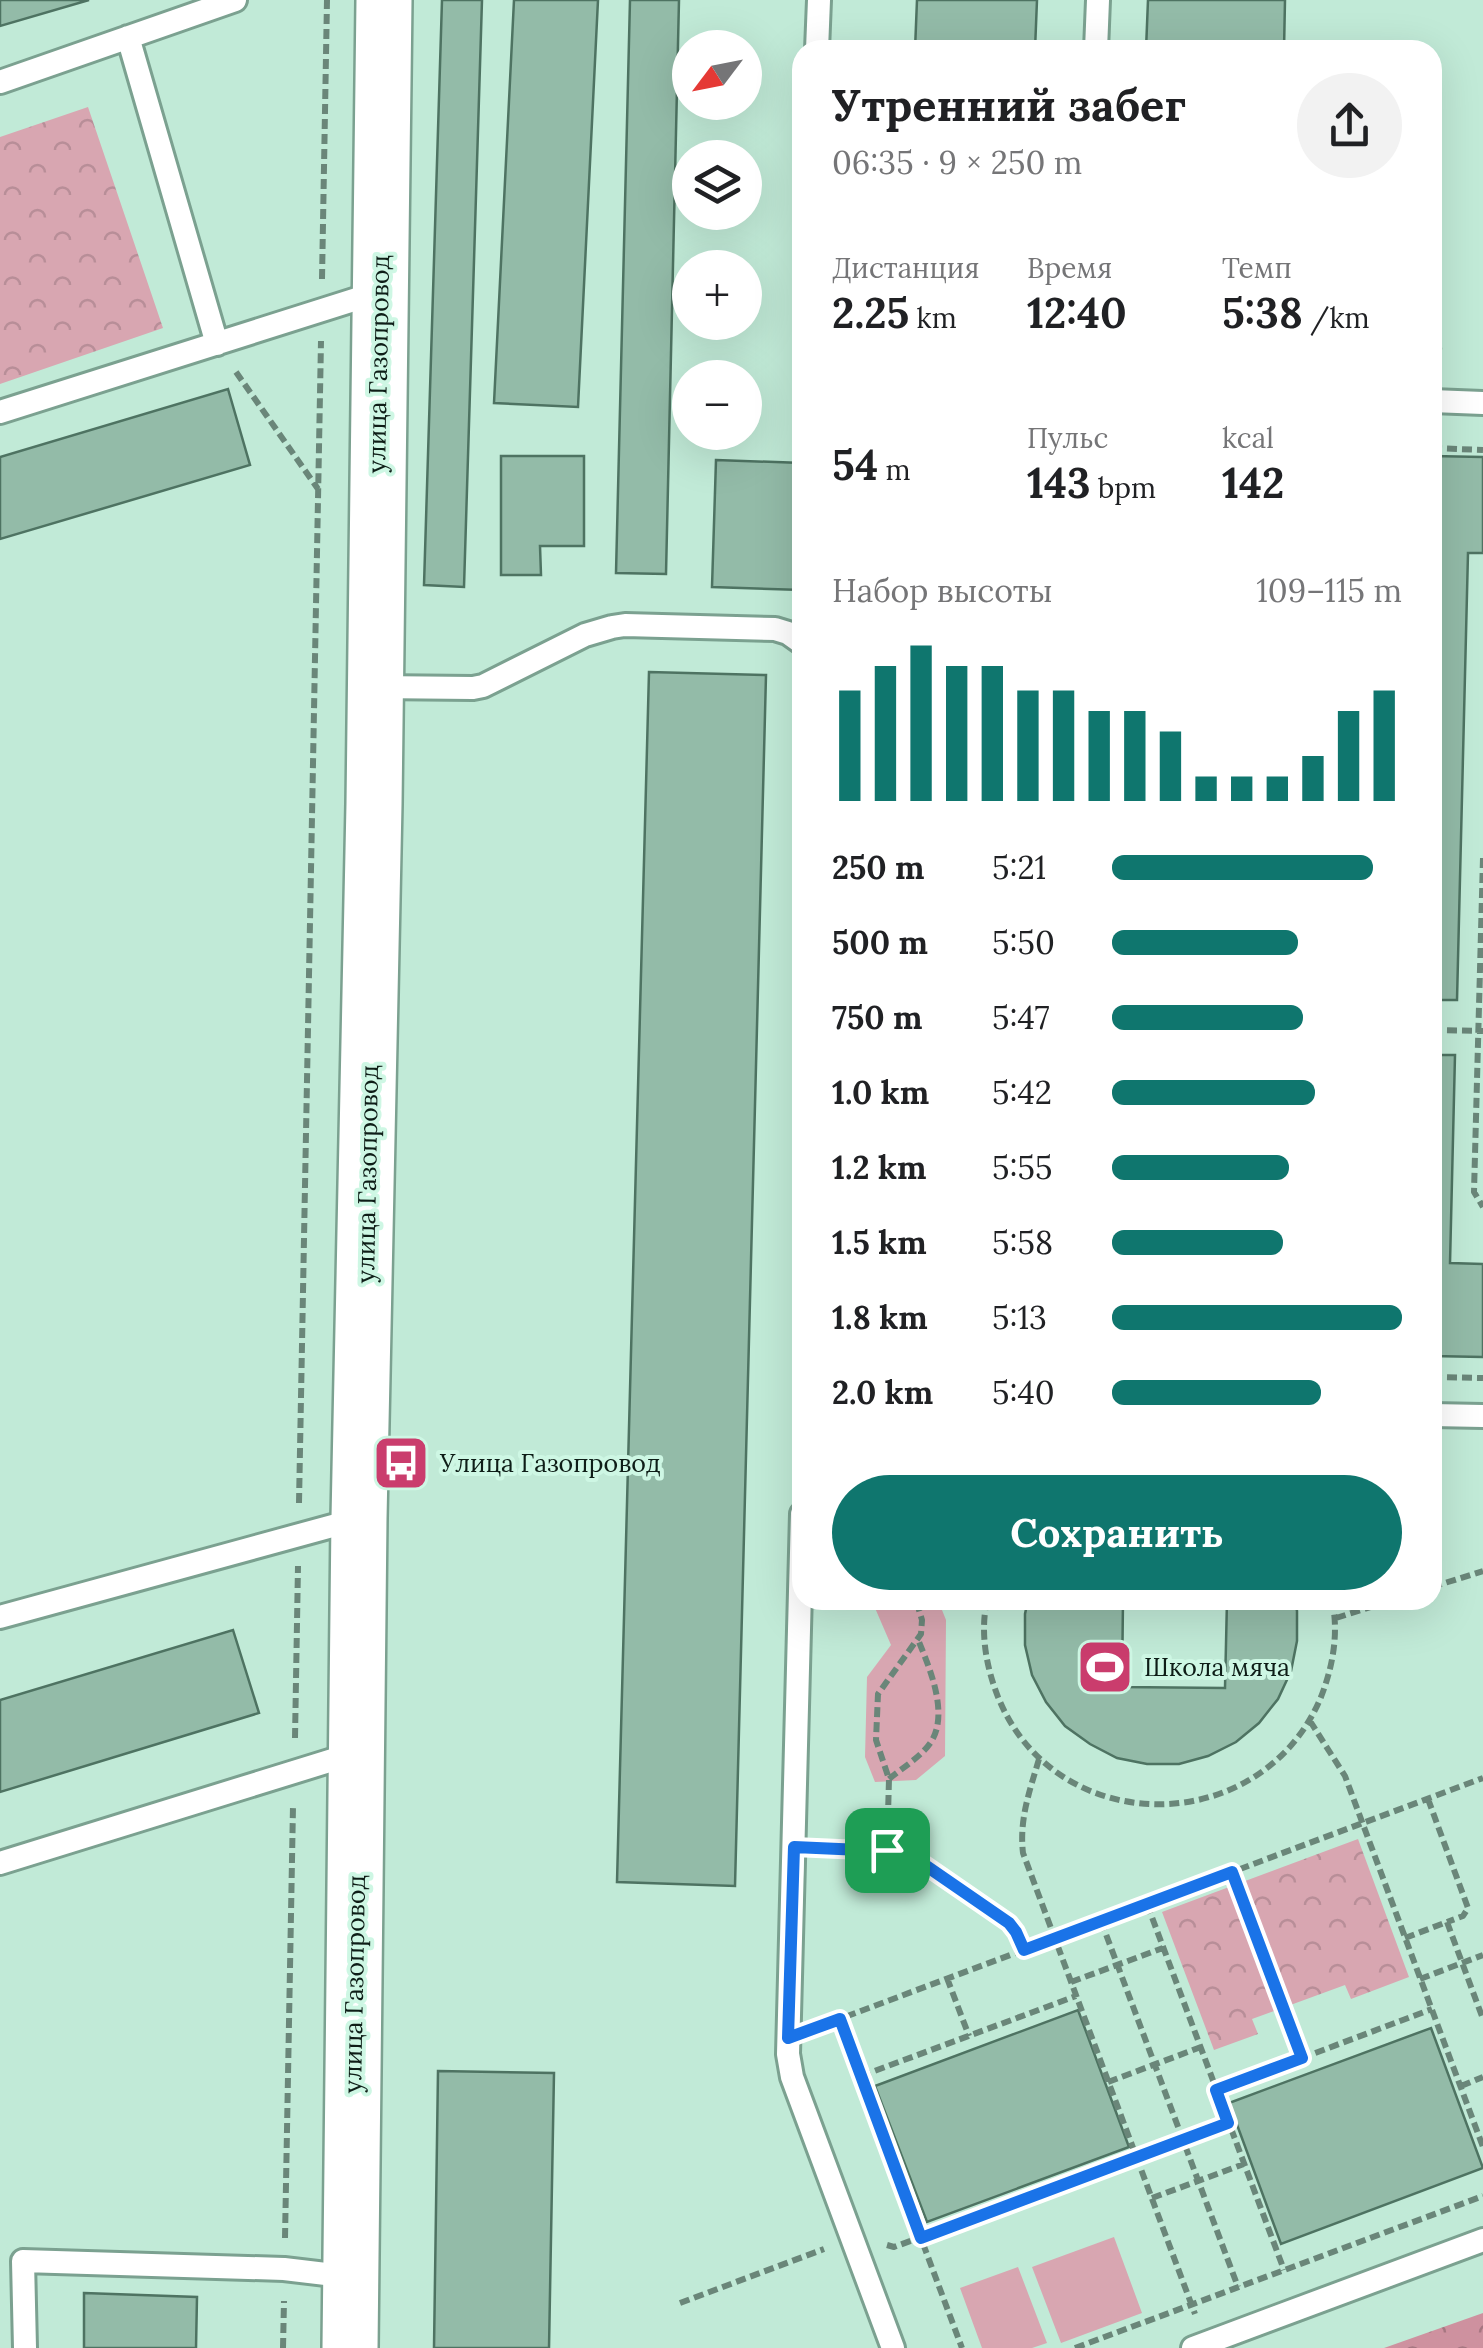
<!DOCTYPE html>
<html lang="ru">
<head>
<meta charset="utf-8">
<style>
  :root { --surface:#fff; --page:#f2f2f2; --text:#202124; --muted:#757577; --accent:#0f766e }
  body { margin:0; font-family:Lora,serif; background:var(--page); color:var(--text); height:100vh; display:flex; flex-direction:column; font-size:38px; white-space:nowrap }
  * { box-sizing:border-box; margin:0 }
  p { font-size:32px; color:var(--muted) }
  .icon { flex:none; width:55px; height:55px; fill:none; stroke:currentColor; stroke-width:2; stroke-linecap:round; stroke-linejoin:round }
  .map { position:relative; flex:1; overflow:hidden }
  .panel { position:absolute; left:792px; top:40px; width:650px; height:1570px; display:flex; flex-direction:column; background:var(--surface); border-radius:30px; box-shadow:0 10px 40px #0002 }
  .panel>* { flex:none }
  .needle { width:65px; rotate:238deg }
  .tools { position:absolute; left:672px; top:30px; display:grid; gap:20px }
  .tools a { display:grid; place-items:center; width:90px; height:90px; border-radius:50%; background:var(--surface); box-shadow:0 10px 40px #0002; font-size:50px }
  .pin { position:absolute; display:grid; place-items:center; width:85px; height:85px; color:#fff; margin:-42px; border-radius:20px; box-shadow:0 5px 15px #0006 }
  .round { display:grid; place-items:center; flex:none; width:105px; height:105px; border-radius:52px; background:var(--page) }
  .headline { display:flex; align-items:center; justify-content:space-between; height:170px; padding:0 40px }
  h1 { font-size:45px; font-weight:800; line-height:75px }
  .metrics { display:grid; grid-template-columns:repeat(3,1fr); gap:15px; height:170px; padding:10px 40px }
  .metrics div { display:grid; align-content:center }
  .metrics b { font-size:42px; font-weight:800 }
  .metrics small { font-size:28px; font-weight:400 }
  .metrics p { font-size:28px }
  .chart { height:280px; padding:20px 40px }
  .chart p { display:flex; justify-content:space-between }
  .chart svg { width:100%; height:180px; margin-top:10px; stroke:var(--accent); stroke-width:6 }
  .primary-button { display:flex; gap:20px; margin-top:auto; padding:20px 40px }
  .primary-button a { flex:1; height:115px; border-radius:60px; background:var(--accent); color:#fff; font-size:40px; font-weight:800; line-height:115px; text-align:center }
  ul { padding:0 40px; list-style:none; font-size:32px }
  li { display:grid; grid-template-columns:160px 120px 1fr; align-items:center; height:75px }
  li i { height:25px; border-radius:12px; background:var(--accent) }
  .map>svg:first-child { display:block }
  .forest { fill:url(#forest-crowns) }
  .park { fill:url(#park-crowns) }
  .garden { fill:#d8a6b1 }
  .building { fill:#93bba8; stroke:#4e7362; stroke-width:2.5 }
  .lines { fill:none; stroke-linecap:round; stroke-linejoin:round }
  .service-casing { stroke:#7ba190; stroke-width:28 }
  .tertiary-casing { stroke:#7ba190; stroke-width:60 }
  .path { stroke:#6a8679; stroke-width:6; stroke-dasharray:10 5; stroke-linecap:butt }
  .service { stroke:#fff; stroke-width:22 }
  .tertiary { stroke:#fff; stroke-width:55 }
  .route-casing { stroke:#fff; stroke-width:20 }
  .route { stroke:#1a73e8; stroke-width:12 }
  .labels { text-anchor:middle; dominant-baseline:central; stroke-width:8; stroke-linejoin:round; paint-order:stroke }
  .street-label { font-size:25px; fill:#0e1d17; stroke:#cef7e4 }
  .poi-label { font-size:25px; fill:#0e1d17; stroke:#cef7e4; text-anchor:start }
</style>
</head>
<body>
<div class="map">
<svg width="1483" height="2348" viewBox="0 0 1483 2348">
  <defs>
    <pattern id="forest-crowns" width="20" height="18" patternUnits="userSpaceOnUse" patternTransform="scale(2.5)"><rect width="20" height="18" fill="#ce919f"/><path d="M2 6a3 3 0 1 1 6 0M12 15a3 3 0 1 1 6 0" fill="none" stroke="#a67681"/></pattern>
    <pattern id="park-crowns" width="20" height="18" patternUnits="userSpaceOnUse" patternTransform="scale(2.5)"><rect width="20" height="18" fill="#d8a6b1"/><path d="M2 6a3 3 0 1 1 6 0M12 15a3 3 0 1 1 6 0" fill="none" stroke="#b88e98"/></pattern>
  </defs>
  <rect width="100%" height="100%" fill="#c1ead7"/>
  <path class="forest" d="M1483,2313V2348H1384Z"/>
  <path class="park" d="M88,107L163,328L0,384V137Z
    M1358,1839L1409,1977L1351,1999L1345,1985L1252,2019L1258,2034L1214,2050L1162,1912Z"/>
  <path class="garden" d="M882,1600H938L946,1620L945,1756L916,1780L875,1782L865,1757L867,1677L891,1645L875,1608Z
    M1114,2237L1142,2313L1061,2343L1032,2267Z
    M1018,2267L1047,2343L1032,2348H982L960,2288Z"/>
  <path class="building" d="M0,0H89L0,26Z
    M442,0H482L464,587L424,585Z
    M514,0H598L578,407L494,403Z
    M630,0H679L666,574L616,573Z
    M917,0H1037L1035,50H915Z
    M1148,0H1285L1284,50H1146Z
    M228,389L250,465L0,539V457Z
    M501,456H584V546H540L541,575H501Z
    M1432,456L1483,457V553H1468L1457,1000H1432Z
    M716,460L802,463V590L712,587Z
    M649,672L766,675L735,1886L617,1882Z
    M1432,1055H1455L1450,1263L1483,1264V1357L1432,1356Z
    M1028,1600H1123L1122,1687L1225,1688L1227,1600H1294L1297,1611V1641L1291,1671L1278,1699L1259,1723L1236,1742L1208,1756L1179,1764H1147L1117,1758L1090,1744L1065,1726L1046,1702L1032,1675L1025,1645V1614Z
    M233,1630L259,1713L0,1792V1700Z
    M1078,2010L1129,2147L927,2222L875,2086Z
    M1431,2028L1483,2168L1281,2244L1229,2103Z
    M438,2071L554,2073L549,2348H434Z
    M84,2293L197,2297L196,2348H84Z"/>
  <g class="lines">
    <g class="service-casing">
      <path id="service" d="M128,37L217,344
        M817,50L819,0
        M1096,50L1098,0
        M0,82L235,0
        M1432,401L1483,403
        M0,412L379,292
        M375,687L473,688L483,686L585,635L612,627L625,625L775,629L788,633L802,643
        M1432,1415L1483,1416
        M802,1514L788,2054L792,2077L893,2348
        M0,1617L358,1519
        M0,1863L355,1753
        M25,2348L23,2261L284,2269L351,2277
        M1193,2348L1483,2240"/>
    </g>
    <g class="tertiary-casing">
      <path id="tertiary" d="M350,2348L359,1518L374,804L384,0"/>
    </g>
    <path class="path" d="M1394,50V40
      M322,279L327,0
      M1432,350L1444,351
      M236,372L318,489
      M1432,448L1483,450
      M1483,858L1474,1192L1483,1207
      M1432,1030L1483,1031
      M1432,1377L1483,1378
      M299,1503L321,341
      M1432,1587L1483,1571
      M987,1600C980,1633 986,1666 998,1697C1056,1841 1262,1839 1321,1697C1333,1666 1339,1633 1332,1600
      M1336,1618L1393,1600
      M1310,1721L1345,1776L1483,2147
      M295,1738L298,1566
      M1039,1759C1030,1790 1019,1819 1023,1853L1195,2314
      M889,1779C902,1768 921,1757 931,1742C949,1714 930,1669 919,1642
      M1428,1799L1468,1908L1463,1916L1447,1922
      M824,1848L902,1850L909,1853L1009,1923L1017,1932L1024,1949
      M887,1850L889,1779L876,1740L878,1694L921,1634L922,1620L916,1600
      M1232,1872L1302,2058
      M1147,1904L1284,2270
      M1101,1921L1238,2287
      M1405,1938L1447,1922L1483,2019
      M947,1978L969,2036
      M1420,1979L1483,1955
      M1071,1982L1163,1948
      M839,2019L962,2348
      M818,2027L1483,1778
      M861,2076L1076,1996
      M1108,2082L1201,2047
      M1461,2086L1483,2077
      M1217,2090L1432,2009
      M1152,2198L1244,2164
      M285,2238L293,1806
      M887,2245L894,2247L1229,2123
      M680,2303L824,2249
      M283,2348L284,2301
      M1075,2348L1483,2196"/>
    <use href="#service" class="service"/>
    <use href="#tertiary" class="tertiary"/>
  </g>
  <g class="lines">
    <g class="route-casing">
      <path id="route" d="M794,1847L906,1852L1009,1923L1016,1932L1024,1950L1232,1872L1302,2058L1216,2090L1228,2123L921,2238L840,2019L788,2038Z"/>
    </g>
    <use href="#route" class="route"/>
  </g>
  <defs>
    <g id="bus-square" transform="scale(2.875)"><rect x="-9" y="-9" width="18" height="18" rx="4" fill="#ca3d6d" stroke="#cef7e4"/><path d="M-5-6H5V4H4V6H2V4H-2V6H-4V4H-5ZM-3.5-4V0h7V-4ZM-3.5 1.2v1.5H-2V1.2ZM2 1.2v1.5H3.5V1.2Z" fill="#fff"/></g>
    <g id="stadium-square" transform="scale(2.875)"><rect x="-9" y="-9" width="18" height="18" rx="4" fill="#ca3d6d" stroke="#cef7e4"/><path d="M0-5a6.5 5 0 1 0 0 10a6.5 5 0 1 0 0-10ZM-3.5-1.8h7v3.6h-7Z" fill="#fff"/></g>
  </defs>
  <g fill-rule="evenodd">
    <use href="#bus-square" x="401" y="1463"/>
    <use href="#stadium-square" x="1105" y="1667"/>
  </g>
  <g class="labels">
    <g class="street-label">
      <text transform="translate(378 364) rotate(-89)">улица Газопровод</text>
      <text transform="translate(367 1174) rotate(-89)">улица Газопровод</text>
      <text transform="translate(354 1984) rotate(-89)">улица Газопровод</text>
    </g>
    <g class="poi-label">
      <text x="440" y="1463">Улица Газопровод</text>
      <text x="1144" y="1667">Школа мяча</text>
    </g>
  </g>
</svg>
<div class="tools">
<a><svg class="needle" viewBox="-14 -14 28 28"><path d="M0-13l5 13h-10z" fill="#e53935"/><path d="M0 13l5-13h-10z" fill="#757577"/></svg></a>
<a><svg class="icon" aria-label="layers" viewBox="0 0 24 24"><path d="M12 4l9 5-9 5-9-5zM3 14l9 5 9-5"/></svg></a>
<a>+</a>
<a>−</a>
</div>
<div class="pin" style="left:887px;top:1850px;background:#1e9e55"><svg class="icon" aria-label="arrive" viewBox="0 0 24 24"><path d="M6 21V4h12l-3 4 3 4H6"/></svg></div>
<section class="panel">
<div class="headline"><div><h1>Утренний забег</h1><p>06:35 · 9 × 250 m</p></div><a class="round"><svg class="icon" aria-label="share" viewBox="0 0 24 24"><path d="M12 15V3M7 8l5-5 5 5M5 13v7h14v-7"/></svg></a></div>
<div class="metrics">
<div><p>Дистанция</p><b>2.25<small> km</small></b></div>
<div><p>Время</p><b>12:40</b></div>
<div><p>Темп</p><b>5:38<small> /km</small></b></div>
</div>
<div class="metrics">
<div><b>54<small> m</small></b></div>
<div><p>Пульс</p><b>143<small> bpm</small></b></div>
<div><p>kcal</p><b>142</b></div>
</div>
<div class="chart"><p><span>Набор высоты</span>109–115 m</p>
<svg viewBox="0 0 160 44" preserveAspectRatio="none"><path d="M5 44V17M15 44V11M25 44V6M35 44V11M45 44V11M55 44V17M65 44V17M75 44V22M85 44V22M95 44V27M105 44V38M115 44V38M125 44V38M135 44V33M145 44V22M155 44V17"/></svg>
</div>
<ul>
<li><b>250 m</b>5:21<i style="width:90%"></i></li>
<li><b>500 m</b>5:50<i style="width:64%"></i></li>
<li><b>750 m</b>5:47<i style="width:66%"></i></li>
<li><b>1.0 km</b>5:42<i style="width:70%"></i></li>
<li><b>1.2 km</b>5:55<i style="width:61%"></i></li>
<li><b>1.5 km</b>5:58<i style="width:59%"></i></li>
<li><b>1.8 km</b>5:13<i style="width:100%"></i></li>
<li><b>2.0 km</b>5:40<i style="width:72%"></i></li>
</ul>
<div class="primary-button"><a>Сохранить</a></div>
</section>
</div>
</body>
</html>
